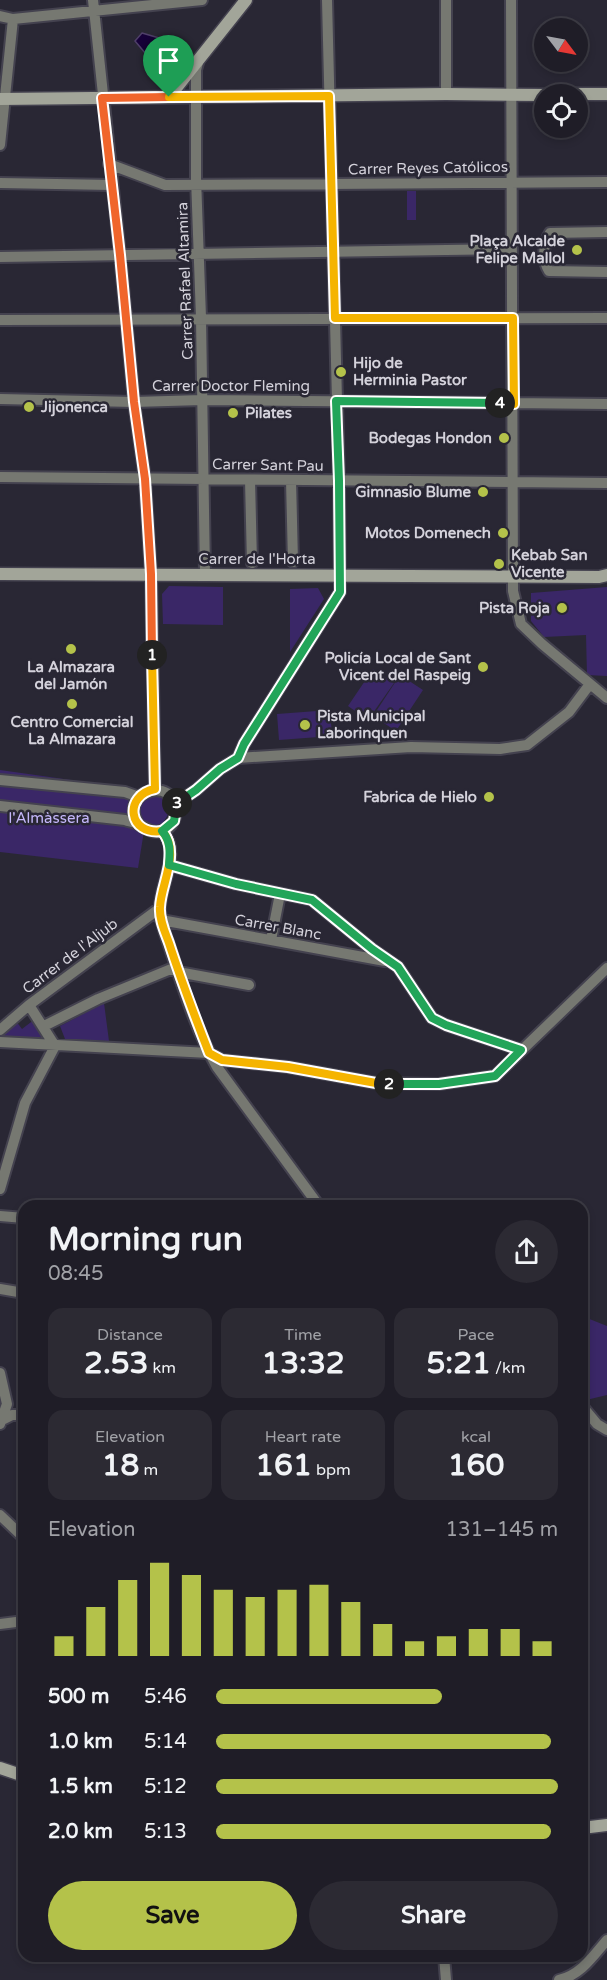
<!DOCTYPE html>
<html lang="en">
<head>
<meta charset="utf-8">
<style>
  :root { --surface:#1f1d27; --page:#2c2a33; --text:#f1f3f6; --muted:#a1a2a7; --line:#3c3b44; --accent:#b4c24a }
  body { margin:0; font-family:"Varela Round",sans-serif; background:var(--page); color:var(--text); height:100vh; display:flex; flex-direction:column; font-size:22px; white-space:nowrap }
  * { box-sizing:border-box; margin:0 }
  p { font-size:20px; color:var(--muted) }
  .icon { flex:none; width:33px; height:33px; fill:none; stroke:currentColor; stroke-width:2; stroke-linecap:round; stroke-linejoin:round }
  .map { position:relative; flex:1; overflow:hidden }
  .side { position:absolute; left:18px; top:1200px; width:570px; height:762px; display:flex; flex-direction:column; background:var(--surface); border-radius:18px; box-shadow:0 3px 9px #0003,0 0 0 2px var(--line) }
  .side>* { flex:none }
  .needle { width:39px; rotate:122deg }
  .fabs { position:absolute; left:534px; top:18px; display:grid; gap:12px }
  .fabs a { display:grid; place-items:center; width:54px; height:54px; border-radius:50%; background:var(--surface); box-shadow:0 3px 9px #0003,0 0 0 2px var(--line); font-size:30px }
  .pin { position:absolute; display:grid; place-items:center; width:51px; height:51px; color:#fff; margin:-62px -26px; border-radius:50% 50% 50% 0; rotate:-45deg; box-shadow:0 0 6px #0007 }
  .pin .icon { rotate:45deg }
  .km { position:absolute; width:30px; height:30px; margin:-15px; border-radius:50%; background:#222; color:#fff; font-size:16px; line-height:30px; text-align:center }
  .round { display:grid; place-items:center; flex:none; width:63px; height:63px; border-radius:32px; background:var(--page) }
  .headline { display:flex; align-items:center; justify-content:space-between; height:102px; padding:0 30px }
  h1 { font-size:33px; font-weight:700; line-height:45px }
  .metrics { display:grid; grid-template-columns:repeat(3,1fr); gap:9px; height:102px; padding:6px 30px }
  .metrics div { display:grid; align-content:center; border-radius:15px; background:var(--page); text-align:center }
  .metrics b { font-size:30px; font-weight:700 }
  .metrics small { font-size:16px; font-weight:400 }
  .metrics p { font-size:16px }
  .chart { height:168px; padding:12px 30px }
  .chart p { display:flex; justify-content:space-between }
  .chart svg { width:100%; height:108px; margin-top:6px; stroke:var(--accent); stroke-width:6 }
  .action { display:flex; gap:12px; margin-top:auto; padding:12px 30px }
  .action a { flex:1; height:69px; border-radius:36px; background:var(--accent); color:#111; font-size:24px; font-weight:700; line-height:69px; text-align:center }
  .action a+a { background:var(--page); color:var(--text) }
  ul { padding:0 30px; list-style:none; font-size:20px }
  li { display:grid; grid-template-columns:96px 72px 1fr; align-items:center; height:45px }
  li i { height:15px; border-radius:8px; background:var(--accent) }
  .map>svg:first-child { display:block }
  .green { fill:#3a2767 }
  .water { fill:#160038; stroke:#4f3f69; stroke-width:1.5 }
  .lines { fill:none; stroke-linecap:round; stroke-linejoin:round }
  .street-casing { stroke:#44424f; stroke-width:14 }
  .secondary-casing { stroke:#44424f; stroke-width:15 }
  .street { stroke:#767871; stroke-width:10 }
  .secondary { stroke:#a2a599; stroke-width:12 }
  .split-1-casing { stroke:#fff; stroke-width:12 }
  .split-2-casing { stroke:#fff; stroke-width:12 }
  .split-3-casing { stroke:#fff; stroke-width:12 }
  .split-4-casing { stroke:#fff; stroke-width:12 }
  .split-5-casing { stroke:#fff; stroke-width:12 }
  .split-1 { stroke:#f0652b; stroke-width:8 }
  .split-2 { stroke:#f5b400; stroke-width:8 }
  .split-3 { stroke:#22a559; stroke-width:8 }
  .split-4 { stroke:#22a559; stroke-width:8 }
  .split-5 { stroke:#f5b400; stroke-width:8 }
  .poi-dot { fill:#b4c24a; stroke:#292734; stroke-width:2 }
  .labels { text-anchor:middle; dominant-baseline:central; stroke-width:5; stroke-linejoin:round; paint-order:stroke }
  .street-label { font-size:15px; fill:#d4d2db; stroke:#292734 }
  .poi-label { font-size:15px; font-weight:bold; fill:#d4d2db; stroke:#292734; text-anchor:end }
  .park-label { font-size:15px; fill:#c4b7fa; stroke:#292734 }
</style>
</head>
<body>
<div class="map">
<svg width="607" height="1980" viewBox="0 0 607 1980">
  <rect width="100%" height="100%" fill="#292734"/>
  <path class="green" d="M407,191H416V220H407Z
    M169,586L223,587V625L163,624L162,594Z
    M607,587V676L587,675L586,635L544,637L531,621V593Z
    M318,588L324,599L290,652V589Z
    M373,669L394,683L368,720L348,706Z
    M400,675L423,690L396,731L373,716Z
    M330,710L332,736L279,740L277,714Z
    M0,770L156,792L166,798L170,811L163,823L152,827L145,825L138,868L0,852Z
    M104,1003L109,1041L65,1039L60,1026Z
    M35,1019L45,1033L43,1037H5L3,1034L16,1021L22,1029Z
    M582,1316L607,1326V1395L582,1401Z"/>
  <path class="water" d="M142,33L159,38L146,54L135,41Z"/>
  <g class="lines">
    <g class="street-casing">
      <path id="street" d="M93,0L120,255L134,402L145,479L151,575L155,790
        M511,0L513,591L521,624L542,644L607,698
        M0,16L13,19L202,0
        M199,59L196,70V178L201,318L205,574
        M446,94V0
        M0,145L13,19
        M109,164L165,185L607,182
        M0,183L112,185
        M607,232L550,233C543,244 542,260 549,271L607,272
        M0,257L511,249
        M0,320L607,318
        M0,399L134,402L202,400L607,404
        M0,477L607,483
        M250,480L252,563
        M291,480L293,562
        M238,758L411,747L500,749L527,745L569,712L590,684
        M0,780L125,792L139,797
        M175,804L196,790L220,769L238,758L244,744L340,592L339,481L327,0
        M0,806L125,820C129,822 135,822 138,824C148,830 157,836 168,828C173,824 176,817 176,811C176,776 118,789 138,824
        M162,831C183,854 158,886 160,911C161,925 167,938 171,951C184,990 197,1032 217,1067L319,1206
        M169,865L236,884L312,900L372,949L398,967L432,1018L446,1025L521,1050
        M161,920L385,961
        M271,940L280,894
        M29,1005L55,1046
        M44,1026L98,999L171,969L178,972L249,985
        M0,1030L29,1005L160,908
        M0,1042L209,1053L222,1060L288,1067L376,1083L439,1084L495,1076L607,968
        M0,1189L25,1103L55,1046
        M0,1216L24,1218
        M0,1289L24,1293
        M0,1373L7,1404L0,1424
        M582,1406L597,1424L607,1430
        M0,1421L12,1415H24
        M0,1515L24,1538
        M0,1624L24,1621
        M444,1956L446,1980
        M559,1980C581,1975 593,1956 607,1940"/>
    </g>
    <g class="secondary-casing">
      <path id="secondary" d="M570,94H607
        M169,97L246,0
        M0,99L446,94L544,95
        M0,574L599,577L607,575
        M0,1768L24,1776
        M582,1828L607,1825"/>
    </g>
    <use href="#street" class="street"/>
    <use href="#secondary" class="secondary"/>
  </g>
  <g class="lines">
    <g class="split-1-casing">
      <path id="split-1" d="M152,655L151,574L145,479L134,402L120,255L102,98L169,97"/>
    </g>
    <g class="split-2-casing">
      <path id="split-2" d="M152,655L155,789C123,795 128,836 162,831C181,852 161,883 160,907C159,919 165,932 169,943C181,980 195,1017 209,1053L222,1060L288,1067L376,1083L389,1084"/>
    </g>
    <g class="split-3-casing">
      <path id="split-3" d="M177,803L174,821L162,831C171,841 170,852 169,865L236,884L312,900L372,949L398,967L432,1018L446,1025L521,1050L495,1076L439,1084H389"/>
    </g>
    <g class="split-4-casing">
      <path id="split-4" d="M177,803L196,790L220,769L238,758L244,744L340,592L339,481L336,401L500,403"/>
    </g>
    <g class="split-5-casing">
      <path id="split-5" d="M169,97L329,96L335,318H513L514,404L500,403"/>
    </g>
    <use href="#split-1" class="split-1"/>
    <use href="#split-2" class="split-2"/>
    <use href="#split-3" class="split-3"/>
    <use href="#split-4" class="split-4"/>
    <use href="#split-5" class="split-5"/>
  </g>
  <g class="poi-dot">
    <circle cx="577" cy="250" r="6"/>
    <circle cx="341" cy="372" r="6"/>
    <circle cx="29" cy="407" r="6"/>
    <circle cx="233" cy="413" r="6"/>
    <circle cx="504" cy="438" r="6"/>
    <circle cx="483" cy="492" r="6"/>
    <circle cx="503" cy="533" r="6"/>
    <circle cx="499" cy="564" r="6"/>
    <circle cx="562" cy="608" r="6"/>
    <circle cx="71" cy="649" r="6"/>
    <circle cx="483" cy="667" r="6"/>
    <circle cx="72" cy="704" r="6"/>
    <circle cx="305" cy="725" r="6"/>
    <circle cx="489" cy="797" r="6"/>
  </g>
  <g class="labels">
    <g class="street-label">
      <text transform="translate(428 168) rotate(-1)">Carrer Reyes Católicos</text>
      <text transform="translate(185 281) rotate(-92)">Carrer Rafael Altamira</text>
      <text x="231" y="386">Carrer Doctor Fleming</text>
      <text transform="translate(268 465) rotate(1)">Carrer Sant Pau</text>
      <text x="257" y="559">Carrer de l'Horta</text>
      <text transform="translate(278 927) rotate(10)">Carrer Blanc</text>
      <text transform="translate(70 956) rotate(-37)">Carrer de l'Aljub</text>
    </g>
    <g class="poi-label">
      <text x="565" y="241">Plaça Alcalde<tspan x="565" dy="17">Felipe Mallol</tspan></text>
      <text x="353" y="363" text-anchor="start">Hijo de<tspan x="353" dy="17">Herminia Pastor</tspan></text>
      <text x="41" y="407" text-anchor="start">Jijonenca</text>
      <text x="245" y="413" text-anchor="start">Pilates</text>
      <text x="492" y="438">Bodegas Hondon</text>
      <text x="471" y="492">Gimnasio Blume</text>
      <text x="491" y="533">Motos Domenech</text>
      <text x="511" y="555" text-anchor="start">Kebab San<tspan x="511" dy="17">Vicente</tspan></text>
      <text x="550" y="608">Pista Roja</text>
      <text x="471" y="658">Policía Local de Sant<tspan x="471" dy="17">Vicent del Raspeig</tspan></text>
      <text x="71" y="667" text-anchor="middle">La Almazara<tspan x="71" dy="17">del Jamón</tspan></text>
      <text x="317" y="716" text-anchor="start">Pista Municipal<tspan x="317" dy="17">Laborinquen</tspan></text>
      <text x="72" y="722" text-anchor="middle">Centro Comercial<tspan x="72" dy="17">La Almazara</tspan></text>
      <text x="477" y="797">Fabrica de Hielo</text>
    </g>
    <g class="park-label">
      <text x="49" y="818">l'Almàssera</text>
    </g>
  </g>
</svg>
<div class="fabs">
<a><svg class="needle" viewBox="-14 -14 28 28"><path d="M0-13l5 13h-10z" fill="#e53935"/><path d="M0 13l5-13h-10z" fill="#a1a2a7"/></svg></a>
<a><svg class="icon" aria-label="locate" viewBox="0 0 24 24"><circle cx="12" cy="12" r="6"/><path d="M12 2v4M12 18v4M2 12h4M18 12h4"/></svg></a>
</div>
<div class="pin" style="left:169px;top:97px;background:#1e9e55"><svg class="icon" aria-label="arrive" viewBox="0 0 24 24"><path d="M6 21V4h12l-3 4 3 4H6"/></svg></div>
<b class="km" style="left:152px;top:655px">1</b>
<b class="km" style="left:389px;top:1084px">2</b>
<b class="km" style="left:177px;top:803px">3</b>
<b class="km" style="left:500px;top:403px">4</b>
<section class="side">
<div class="headline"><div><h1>Morning run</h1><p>08:45</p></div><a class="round"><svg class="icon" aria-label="share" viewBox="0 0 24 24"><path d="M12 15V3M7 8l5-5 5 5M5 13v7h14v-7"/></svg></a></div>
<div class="metrics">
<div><p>Distance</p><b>2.53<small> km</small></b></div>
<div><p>Time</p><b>13:32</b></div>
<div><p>Pace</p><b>5:21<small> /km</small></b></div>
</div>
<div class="metrics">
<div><p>Elevation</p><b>18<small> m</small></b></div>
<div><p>Heart rate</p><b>161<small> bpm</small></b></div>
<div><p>kcal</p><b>160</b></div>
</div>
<div class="chart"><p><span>Elevation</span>131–145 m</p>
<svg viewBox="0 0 160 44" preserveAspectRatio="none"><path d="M5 44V36M15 44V24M25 44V13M35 44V6M45 44V11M55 44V17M65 44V20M75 44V17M85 44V15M95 44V22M105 44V31M115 44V38M125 44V36M135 44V33M145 44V33M155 44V38"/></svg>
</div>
<ul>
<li><b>500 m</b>5:46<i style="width:66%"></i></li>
<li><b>1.0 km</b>5:14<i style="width:98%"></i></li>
<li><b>1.5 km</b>5:12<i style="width:100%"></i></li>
<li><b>2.0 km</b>5:13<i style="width:98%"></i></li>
</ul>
<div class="action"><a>Save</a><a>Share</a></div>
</section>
</div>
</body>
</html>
